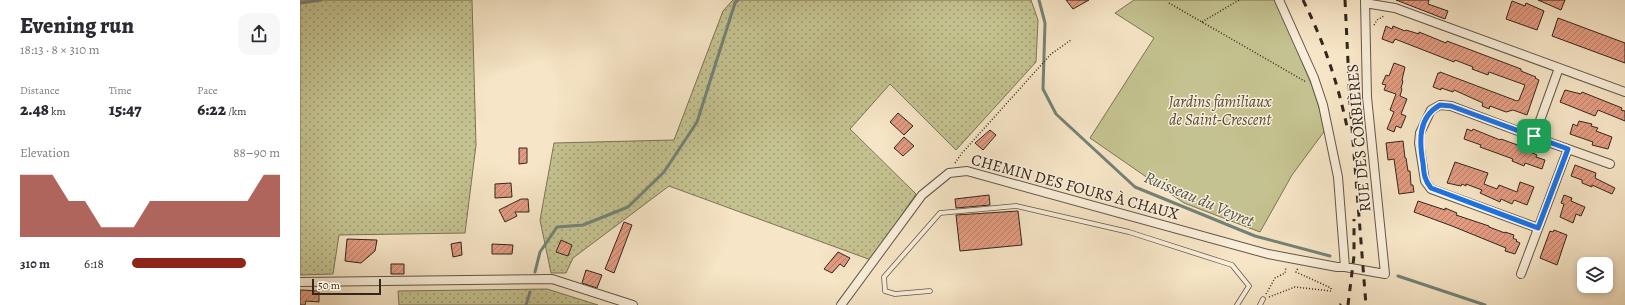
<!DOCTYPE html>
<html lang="en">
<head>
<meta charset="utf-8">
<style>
  :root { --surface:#fff; --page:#f7f7f7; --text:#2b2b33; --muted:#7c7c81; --accent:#8f2418 }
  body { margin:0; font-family:Alegreya,serif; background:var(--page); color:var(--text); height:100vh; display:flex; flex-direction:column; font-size:15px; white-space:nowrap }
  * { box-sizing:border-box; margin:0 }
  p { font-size:13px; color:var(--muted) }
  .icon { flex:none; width:22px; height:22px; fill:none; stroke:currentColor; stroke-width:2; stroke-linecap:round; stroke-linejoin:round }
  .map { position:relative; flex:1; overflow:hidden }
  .details { display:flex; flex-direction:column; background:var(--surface); width:300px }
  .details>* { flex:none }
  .tools { position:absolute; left:1277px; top:257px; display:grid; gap:8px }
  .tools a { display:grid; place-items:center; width:36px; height:36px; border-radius:8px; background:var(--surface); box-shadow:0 2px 6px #0003; font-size:20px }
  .scale { position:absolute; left:12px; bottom:10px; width:69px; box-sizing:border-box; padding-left:4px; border:2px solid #33261e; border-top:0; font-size:11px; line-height:14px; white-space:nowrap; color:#33261e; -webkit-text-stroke:3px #f9eeda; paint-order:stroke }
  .pin { position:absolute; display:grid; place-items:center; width:34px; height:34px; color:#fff; margin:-17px; border-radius:8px; box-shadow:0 2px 6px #0006 }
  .round { display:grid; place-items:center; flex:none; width:42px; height:42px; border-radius:12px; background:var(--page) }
  .overview { display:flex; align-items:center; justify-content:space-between; height:68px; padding:0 20px }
  h1 { font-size:22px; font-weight:800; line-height:30px }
  .figures { display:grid; grid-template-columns:repeat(3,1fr); gap:6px; height:68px; padding:4px 20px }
  .figures div { display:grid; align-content:center }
  .figures b { font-size:17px; font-weight:800 }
  .figures small { font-size:11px; font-weight:400 }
  .figures p { font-size:11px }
  .chart { height:112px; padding:8px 20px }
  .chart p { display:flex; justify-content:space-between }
  .chart svg { width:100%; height:72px; margin-top:4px; fill:var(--accent); opacity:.7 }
  ul { padding:0 20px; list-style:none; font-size:13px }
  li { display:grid; grid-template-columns:64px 48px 1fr; align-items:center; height:30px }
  li i { height:10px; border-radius:5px; background:var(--accent) }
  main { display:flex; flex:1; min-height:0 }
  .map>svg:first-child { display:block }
  .grass { fill:url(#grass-dots); stroke:#7c7457 }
  .garden { fill:#c4c290; stroke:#7c7457 }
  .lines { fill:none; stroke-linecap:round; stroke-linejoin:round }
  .stream { stroke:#738277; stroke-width:3 }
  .building { fill:url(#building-hatch); stroke:#33261e }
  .service-casing { stroke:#645648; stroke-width:5.5 }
  .minor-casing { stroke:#645648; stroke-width:10 }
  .path { stroke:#33261e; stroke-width:1.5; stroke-dasharray:1 2; stroke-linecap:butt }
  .service { stroke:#f9eeda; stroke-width:4 }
  .minor { stroke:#f9eeda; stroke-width:8 }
  .rail { stroke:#33261e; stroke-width:3; stroke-dasharray:7 7; stroke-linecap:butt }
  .route-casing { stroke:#fff; stroke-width:8 }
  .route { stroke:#1a73e8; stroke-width:5 }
  .labels { text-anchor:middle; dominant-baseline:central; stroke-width:3; stroke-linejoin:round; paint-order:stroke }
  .park-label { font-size:16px; font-style:italic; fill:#574d3a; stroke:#f9eeda }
  .street-label { font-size:16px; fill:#33261e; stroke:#f9eeda }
  .water-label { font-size:17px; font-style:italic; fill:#53544b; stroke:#f9eeda }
</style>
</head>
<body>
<main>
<section class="details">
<div class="overview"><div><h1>Evening run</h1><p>18:13 · 8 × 310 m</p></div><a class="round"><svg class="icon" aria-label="share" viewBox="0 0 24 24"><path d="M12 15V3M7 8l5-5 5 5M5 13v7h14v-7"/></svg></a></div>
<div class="figures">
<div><p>Distance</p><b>2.48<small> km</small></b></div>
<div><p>Time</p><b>15:47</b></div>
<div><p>Pace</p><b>6:22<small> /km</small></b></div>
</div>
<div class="chart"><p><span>Elevation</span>88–90 m</p>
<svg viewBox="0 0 160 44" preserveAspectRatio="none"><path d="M0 44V6L10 6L20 6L30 22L40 22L50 38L60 38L70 38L80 22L90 22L100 22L110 22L120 22L130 22L140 22L150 6L160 6V44z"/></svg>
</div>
<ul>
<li><b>310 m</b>6:18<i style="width:77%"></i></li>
</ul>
</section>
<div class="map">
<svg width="1325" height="305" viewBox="0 0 1325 305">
  <defs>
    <pattern id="grass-dots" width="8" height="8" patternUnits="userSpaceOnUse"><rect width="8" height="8" fill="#c4c290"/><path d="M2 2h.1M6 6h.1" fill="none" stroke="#a09d75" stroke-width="1.8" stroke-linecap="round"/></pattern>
    <pattern id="building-hatch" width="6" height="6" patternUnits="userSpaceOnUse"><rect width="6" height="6" fill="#e39b81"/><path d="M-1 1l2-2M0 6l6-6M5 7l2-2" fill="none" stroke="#b97e69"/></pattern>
  </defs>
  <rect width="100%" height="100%" fill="#f6e5c6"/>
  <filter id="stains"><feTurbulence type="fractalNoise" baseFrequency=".005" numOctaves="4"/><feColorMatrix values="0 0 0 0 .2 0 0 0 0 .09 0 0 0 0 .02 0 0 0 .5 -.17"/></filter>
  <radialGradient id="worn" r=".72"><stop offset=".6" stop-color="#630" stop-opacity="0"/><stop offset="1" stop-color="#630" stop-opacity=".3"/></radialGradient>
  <path class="grass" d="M0,0H172L176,145L165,233L39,235L33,274L0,275Z
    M433,0H731L738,20L736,62L656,150L590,84L550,129L616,194L571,260L369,186L273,258L266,273H251L240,220L254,143L374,140L423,11Z
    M247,289L298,305H99L98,291Z"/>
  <path class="garden" d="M834,0H976L1012,86L1026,129L992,175L960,232L884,203L790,138L854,38L815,13Z"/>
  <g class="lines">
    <path class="stream" d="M739,0L745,23L743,89L756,114L835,187L955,236L1030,256
      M0,3L21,0
      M235,272L240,252L257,227L283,225L328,207L364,172L397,122L435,3L438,0
      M1098,276L1185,305
      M226,305L230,292"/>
  </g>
  <path class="building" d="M766,0H789L773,9Z
    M1096,0H1129L1128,4L1148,11L1145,19Z
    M1238,0H1265L1261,10Z
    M1212,1L1225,6L1226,3L1244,11L1237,30L1206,19Z
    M1258,18L1325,43V63L1252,36Z
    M1086,26L1092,29L1093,26L1105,31L1106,30L1119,34V32L1146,43L1147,41L1221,69V71L1236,77L1235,78L1239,80L1227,115L1213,110L1206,112L1190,106L1189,109L1182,106L1183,103L1154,90L1153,92L1141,88V90L1133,87L1138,73H1140V72L1217,101L1219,100L1225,85L1189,72L1188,75L1172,69L1173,67L1155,60L1154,62L1095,39L1093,43L1082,39Z
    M1094,63L1105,67L1102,80L1103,81L1101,88L1102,89L1100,96L1107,99L1101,114L1106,116L1101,128L1096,126L1094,132L1087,129L1094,112L1090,110L1096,94L1084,90L1086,85L1082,84L1086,75L1089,76Z
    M1265,90L1281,94L1282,92L1322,108L1321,110L1325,111V121L1298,110L1295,116L1260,102Z
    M598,113L613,126L604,135L590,122Z
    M1279,121L1292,124L1291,126L1298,128L1296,131L1312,137L1308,149L1292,145L1293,142L1270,134L1273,124L1277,126Z
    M1167,129L1172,131L1173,129L1200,140L1201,139L1223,147L1222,148L1237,155L1236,157L1245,160L1242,169L1225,163L1224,166L1212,161L1213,159L1180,147L1181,145L1164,139Z
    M690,130L696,135L683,150L675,143Z
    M604,137L614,146L603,156L594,148Z
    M1103,141L1105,158H1106L1108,171H1110L1111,185H1113L1114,192L1099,194L1094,159L1088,160L1086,143Z
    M219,148H227V163L219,164Z
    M1155,162L1188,173L1184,184L1197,189L1199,185L1217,192L1220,182L1234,187L1227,205L1214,200L1212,204L1201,199L1200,202L1180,193L1182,190L1166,184V186L1162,184L1161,186L1147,183Z
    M1275,165L1296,173L1295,178L1315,188L1312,194L1292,185V187L1282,183V180L1271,176Z
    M211,183L212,197L195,198V184Z
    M689,195L690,205L656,208L655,199Z
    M1264,195L1272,198L1271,201L1285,207L1281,216L1276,214L1273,223L1260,217L1264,204L1261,203Z
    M221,199H228L229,212H215L217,216L205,222L199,210Z
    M1118,201L1145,210V208L1157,213L1156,215L1189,226V227L1205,233V232L1214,235L1213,238L1217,240L1216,241L1220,243L1215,254L1205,251L1206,248L1152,226L1114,212Z
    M718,211L722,245L660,251L656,215Z
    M324,222L332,225L314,273L305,269Z
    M1254,230L1267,235L1257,265L1240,258L1250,231L1253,232Z
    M47,239L77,240L75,251L61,263L45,261Z
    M261,240L272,245L268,256L256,252Z
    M161,242L162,255L153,257L151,244Z
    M192,244L213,245L212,254H192Z
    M538,252L550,258L544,267L540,264L532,273L524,269Z
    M91,264H104V274H91Z
    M286,270L302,275L297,288L282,283Z
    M0,290L19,291V302L6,301L5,305H0Z"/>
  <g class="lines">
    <g class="service-casing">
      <path id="service" d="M630,291L595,294L585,291L584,277L640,213L716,206L829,232L932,265L949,286L937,305
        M960,305L963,299"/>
    </g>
    <g class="minor-casing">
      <path id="minor" d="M979,0L1014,78L1023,105L1038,177L1045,267
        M1065,3L1095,8L1325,92
        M1234,137L1151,106L1140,105L1131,110L1120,133L1119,143L1125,181L1131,189L1238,228
        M1268,149L1310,164
        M1221,274L1268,149L1234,137L1259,68
        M0,282L252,279L333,305
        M541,305L622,195L649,173L667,171L968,254L1037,267H1045L1085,274L1067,97L1065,0"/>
    </g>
    <path class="path" d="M869,3L1006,82
      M902,22L939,0
      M1074,25L1077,20L1084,16
      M655,163L662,153L751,54L771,40
      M966,294L975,278L985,273L986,267
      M969,297L995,287L1031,291V288L996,272L998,268"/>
    <use href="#service" class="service"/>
    <use href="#minor" class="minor"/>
    <path class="rail" d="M1003,0C1024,42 1039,86 1048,132
      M1045,0L1050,103L1066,305
      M1040,305L1041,304
      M1048,305L1054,256V219"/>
  </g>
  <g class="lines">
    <g class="route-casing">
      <path id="route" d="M1140,105L1151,106L1268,149L1238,228L1131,188C1124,179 1124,174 1123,163C1119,141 1118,117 1140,105Z"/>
    </g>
    <use href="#route" class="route"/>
  </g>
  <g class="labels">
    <g class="park-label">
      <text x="920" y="102">Jardins familiaux<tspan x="920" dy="18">de Saint-Crescent</tspan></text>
    </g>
    <g class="street-label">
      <text transform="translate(1059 138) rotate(-95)">RUE DES CORBIÈRES</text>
      <text transform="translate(775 187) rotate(15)">CHEMIN DES FOURS À CHAUX</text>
    </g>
    <g class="water-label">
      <text transform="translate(899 199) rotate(23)">Ruisseau du Veyret</text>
    </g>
  </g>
  <rect width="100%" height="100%" filter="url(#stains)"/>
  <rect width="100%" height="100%" fill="url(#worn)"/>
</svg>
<div class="tools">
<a><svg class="icon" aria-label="layers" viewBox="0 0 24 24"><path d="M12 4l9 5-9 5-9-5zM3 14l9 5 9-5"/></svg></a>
</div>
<div class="scale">50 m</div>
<div class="pin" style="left:1234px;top:136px;background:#1e9e55"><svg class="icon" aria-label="arrive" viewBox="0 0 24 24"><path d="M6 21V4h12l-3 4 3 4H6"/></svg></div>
</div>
</main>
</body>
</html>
